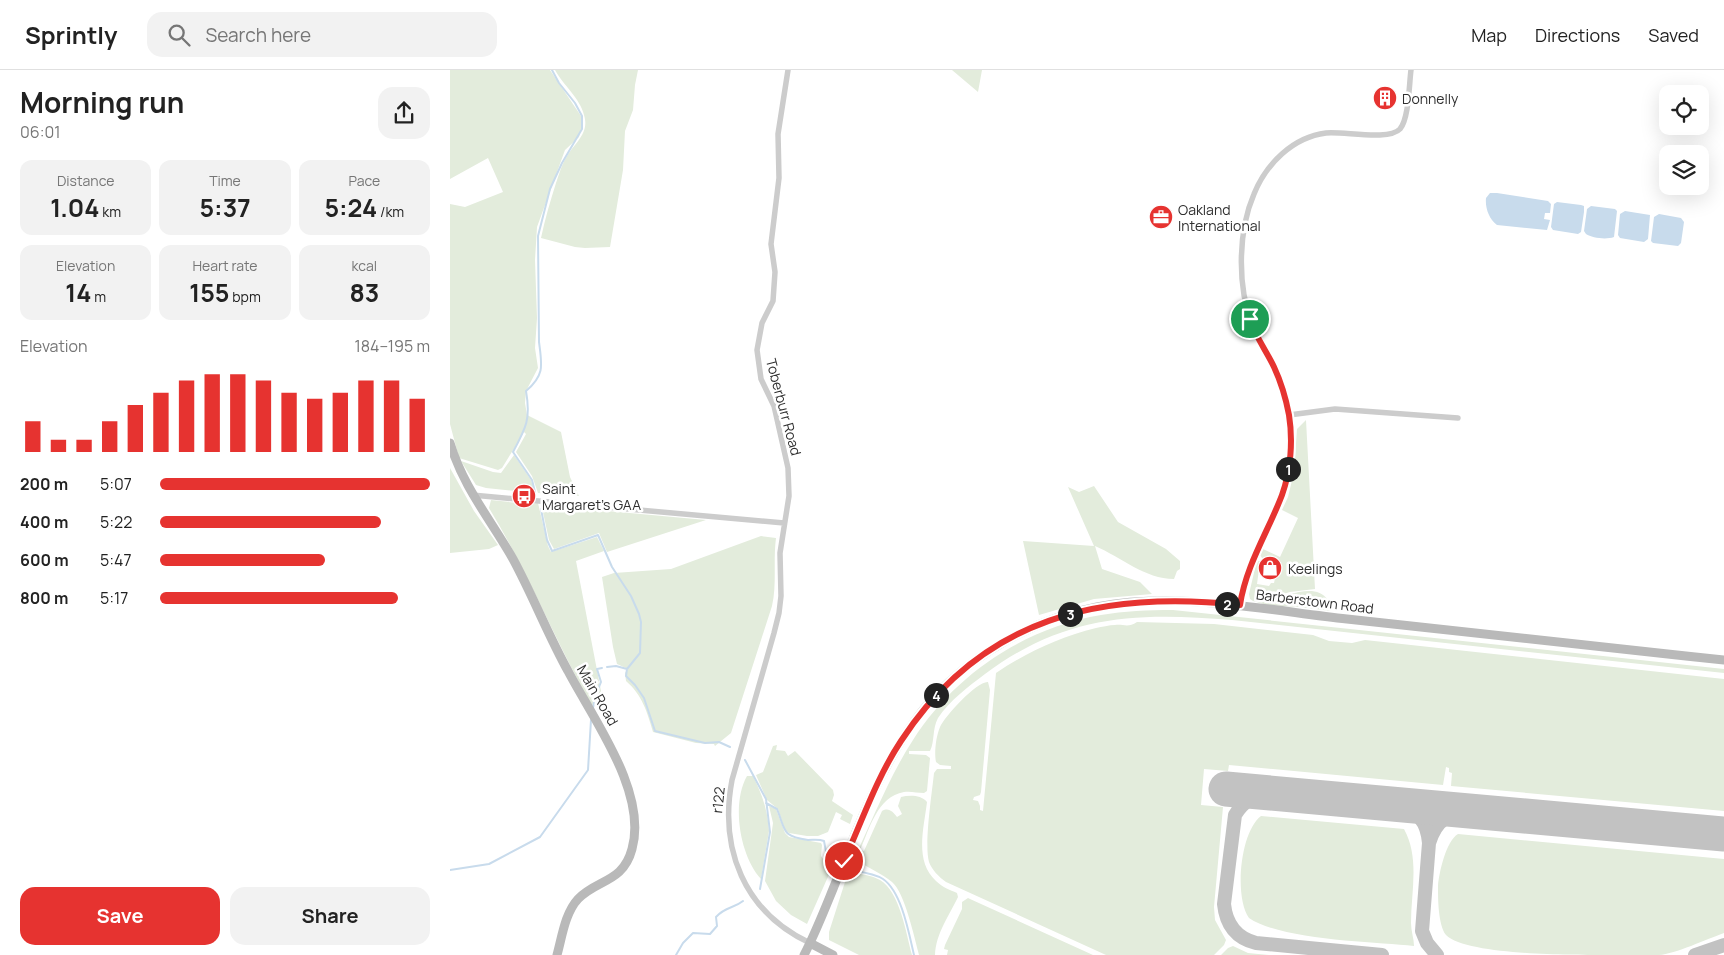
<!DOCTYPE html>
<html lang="en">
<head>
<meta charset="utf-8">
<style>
  :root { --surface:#fff; --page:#f2f2f2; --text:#222; --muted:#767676; --line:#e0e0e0; --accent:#e63330 }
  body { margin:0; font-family:Manrope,sans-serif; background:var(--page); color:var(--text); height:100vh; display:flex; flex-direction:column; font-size:19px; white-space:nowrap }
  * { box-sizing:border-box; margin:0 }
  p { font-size:16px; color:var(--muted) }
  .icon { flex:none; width:28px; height:28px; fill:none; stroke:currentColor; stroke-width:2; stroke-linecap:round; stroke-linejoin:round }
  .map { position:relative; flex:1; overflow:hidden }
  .sheet { display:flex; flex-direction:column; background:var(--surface); width:450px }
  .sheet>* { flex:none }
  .tools { position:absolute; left:1209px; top:15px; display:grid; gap:10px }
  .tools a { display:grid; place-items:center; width:50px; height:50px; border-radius:10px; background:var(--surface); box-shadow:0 5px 20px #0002; font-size:25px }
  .pin { position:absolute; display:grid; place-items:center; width:42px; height:42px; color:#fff; margin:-21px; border:2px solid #fff; border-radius:50%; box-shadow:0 1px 5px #0007 }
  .km { position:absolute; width:25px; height:25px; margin:-12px; border-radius:50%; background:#222; color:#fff; font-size:14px; line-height:25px; text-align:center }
  .round { display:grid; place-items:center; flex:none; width:52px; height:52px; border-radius:15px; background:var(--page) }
  .summary { display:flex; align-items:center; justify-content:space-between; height:85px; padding:0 20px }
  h1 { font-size:28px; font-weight:700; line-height:38px }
  .metrics { display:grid; grid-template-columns:repeat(3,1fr); gap:8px; height:85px; padding:5px 20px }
  .metrics div { display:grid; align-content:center; border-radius:12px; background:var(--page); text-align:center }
  .metrics b { font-size:25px; font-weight:700 }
  .metrics small { font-size:14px; font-weight:400 }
  .metrics p { font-size:14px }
  .chart { height:140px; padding:10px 20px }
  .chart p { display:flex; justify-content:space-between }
  .chart svg { width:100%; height:90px; margin-top:5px; stroke:var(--accent); stroke-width:6 }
  .action { display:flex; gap:10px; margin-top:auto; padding:10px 20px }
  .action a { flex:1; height:58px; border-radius:15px; background:var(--accent); color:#fff; font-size:20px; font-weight:700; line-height:58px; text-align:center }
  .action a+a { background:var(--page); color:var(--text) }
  ul { padding:0 20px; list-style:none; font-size:16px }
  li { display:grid; grid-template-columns:80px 60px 1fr; align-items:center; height:38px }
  li i { height:12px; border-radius:6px; background:var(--accent) }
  header { display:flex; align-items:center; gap:30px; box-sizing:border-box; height:70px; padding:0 25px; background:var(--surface); border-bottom:1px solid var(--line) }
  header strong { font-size:24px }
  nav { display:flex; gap:28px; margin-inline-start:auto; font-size:18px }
  .search { width:350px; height:45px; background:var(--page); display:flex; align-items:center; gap:12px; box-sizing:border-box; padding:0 18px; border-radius:15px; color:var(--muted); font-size:19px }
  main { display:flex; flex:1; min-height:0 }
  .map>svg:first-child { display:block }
  .green { fill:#e3ecdc }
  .water { fill:#c8dbec }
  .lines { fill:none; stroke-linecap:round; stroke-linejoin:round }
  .stream { stroke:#c8dbec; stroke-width:2 }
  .taxiway { stroke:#c2c2c2; stroke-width:14 }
  .runway { stroke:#c2c2c2; stroke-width:35 }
  .street { stroke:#ccc; stroke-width:5.5 }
  .secondary { stroke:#b9b9b9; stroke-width:9 }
  .route-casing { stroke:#fff; stroke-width:10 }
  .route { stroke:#e63330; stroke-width:6 }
  .labels { text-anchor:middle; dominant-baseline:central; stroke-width:5; stroke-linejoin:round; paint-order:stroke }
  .poi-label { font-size:14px; fill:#2f2f2f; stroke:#fff; text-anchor:start }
  .street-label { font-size:14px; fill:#2f2f2f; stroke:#fff }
</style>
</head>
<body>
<header>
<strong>Sprintly</strong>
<div class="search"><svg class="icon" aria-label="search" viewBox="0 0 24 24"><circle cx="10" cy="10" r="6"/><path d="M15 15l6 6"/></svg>Search here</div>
<nav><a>Map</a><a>Directions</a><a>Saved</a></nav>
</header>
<main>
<section class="sheet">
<div class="summary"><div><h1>Morning run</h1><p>06:01</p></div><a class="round"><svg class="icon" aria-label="share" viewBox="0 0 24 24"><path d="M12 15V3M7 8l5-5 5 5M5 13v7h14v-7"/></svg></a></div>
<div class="metrics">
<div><p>Distance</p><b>1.04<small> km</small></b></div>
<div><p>Time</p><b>5:37</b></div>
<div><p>Pace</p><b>5:24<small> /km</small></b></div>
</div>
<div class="metrics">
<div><p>Elevation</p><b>14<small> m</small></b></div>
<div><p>Heart rate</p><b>155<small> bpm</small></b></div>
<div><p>kcal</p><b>83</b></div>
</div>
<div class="chart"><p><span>Elevation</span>184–195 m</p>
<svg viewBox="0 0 160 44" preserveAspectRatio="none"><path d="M5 44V29M15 44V38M25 44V38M35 44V29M45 44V21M55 44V15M65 44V9M75 44V6M85 44V6M95 44V9M105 44V15M115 44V18M125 44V15M135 44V9M145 44V9M155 44V18"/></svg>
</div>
<ul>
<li><b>200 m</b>5:07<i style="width:100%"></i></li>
<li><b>400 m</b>5:22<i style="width:82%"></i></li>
<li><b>600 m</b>5:47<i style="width:61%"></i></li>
<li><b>800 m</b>5:17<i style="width:88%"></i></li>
</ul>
<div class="action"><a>Save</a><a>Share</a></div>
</section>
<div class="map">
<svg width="1274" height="885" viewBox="0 0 1274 885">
  <rect width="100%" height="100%" fill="#fff"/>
  <path class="green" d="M0,0H100L131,46V59L129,67L115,80L87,157L85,190L87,248L85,278L88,298L76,321L75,333L77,345L111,362L120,407L129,426L88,423L82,406L66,382L76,364L74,362L52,398L48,400L9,388L0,354V134L15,137L53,122L38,88L0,109Z
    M105,0H188L185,15L183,40L175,61L173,100L160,177L135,178L125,177L91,168C95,149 100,132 106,113C109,105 111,96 116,88C124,73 140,64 134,45C130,28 113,15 105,0Z
    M502,0H532L528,22Z
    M856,350L865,519L840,522L819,528L818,531C835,527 865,511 878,530C881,534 881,536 881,541L850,537L817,535L803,531L800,529L799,524L807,490L810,492L807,514L819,516L821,513H824L829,490L816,488L813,506L814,491L810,485L813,479L830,487L848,448L832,440L838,427L844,402L847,359Z
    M64,385L81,410L85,423L36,418L26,415L11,391L43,402L51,403Z
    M0,398L24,441L48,475L39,479L0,483Z
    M644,416L668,452L716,479L730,491V499L727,501L724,509C695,509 671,487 645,476L652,499L690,512L702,524L644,529L589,545L573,471L644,476L618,417L629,422Z
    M41,430L77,434L88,433L98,476L101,482L147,467L154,481L126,491L151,621L142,636C105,571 78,502 39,438Z
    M91,433L114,437L256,450L157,482L149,463L104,479L99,470Z
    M311,466L326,468C323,491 327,514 322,536L281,663L265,676L264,674L246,673L203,662C197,641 192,625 176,611L175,603L178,599L167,594L163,577L152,507L164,503L221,499Z
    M723,540L1274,599V603L782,550C688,542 615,544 535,604C519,616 499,631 488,648C482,659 485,671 480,681H459V684L476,685L480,688L477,721L474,723C467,723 461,721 454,722C427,727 420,758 410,780L414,781L432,741C439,737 443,742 447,747L452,744L448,736L451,727C460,725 471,725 477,732C474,758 464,791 486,811C492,817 500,820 507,823L508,827C499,846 486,863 485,885H469C464,867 455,823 442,812C431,803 417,797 404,789C423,749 439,707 463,670C504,605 574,558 651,545C674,541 698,540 723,540Z
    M687,552L764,554L863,565L879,571L902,573L915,570L1274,609V741L1001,716L1002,703L999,702V698L996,697L993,715L779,695L778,701L754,699L751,735L773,737L764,837L765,850L776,870L774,875L764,885H656L496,812C489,807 482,800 479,792C474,774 482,723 484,703L487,699H501V696L490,695L486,692C484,683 486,666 490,657C495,646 527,611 538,612L540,620L531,722L530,725L524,727L523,730L528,731L530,736V740L533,741L546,603C577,582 610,567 646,558C652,557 659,555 665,555C674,554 678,558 687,552Z
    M327,675L326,680L335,681L338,686L345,681L383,720L384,725L382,731L403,745L400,754L390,749L392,745L386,742L378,762L368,766H357L339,763L335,760L328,739L317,730L306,705L313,702L323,676Z
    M297,706H303C312,724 318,741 319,761L311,809C290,786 281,734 297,706Z
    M319,736L326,739L335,763L339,767L371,773L372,775L371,786L381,800L357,854L341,845L326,831L315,811L323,753Z
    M811,746L954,759C970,788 961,822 961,853C961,861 964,869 964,876C924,872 831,870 799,848C784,827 790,762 811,746Z
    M1008,764L1274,789V863C1257,869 1225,884 1209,885C1190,885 1171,885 1152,885C1120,885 1016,885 996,865C988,855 988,828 988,816C989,803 996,771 1008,764Z
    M407,803C415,805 423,806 430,810C450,822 456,863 462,885H409L379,870V862L395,812L401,804Z
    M518,828L520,829L643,885H497L498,880L494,879L495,875L512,839V832Z
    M783,876L798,883L819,885H771L778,878Z"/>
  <path class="water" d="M1040,123H1047L1098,131L1101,134L1100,143H1095L1094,149L1100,150L1097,160L1047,155C1039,149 1035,138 1036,128Z
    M1107,132L1131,135L1134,136V142L1131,162L1128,164L1103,160L1101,157L1104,134Z
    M1141,136L1165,139L1167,141L1164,167C1156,170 1142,168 1136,164L1134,161L1137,139Z
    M1175,141L1200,145L1198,169L1194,172L1170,168L1168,165L1170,144Z
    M1209,144L1231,148L1234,152L1231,173L1228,176L1203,173L1201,171L1204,147Z"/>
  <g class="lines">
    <path class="stream" d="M85,422L82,410L63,382C76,358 81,349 76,321C95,305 92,295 89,272L88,166L100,119L112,93L132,59V46L125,33L109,13L102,0
      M91,439L97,470L102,481L148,465L162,497L181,526L189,544L191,552L190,583L177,599L176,606L185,615L194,628L205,661L255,673L269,672L280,677
      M157,597L166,596L177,599
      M143,638L145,627L151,612L147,599L152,598
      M295,690L316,729L320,762L310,819
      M316,733L327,739C336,761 331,766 358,770C364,770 369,769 374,771L377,787L385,794
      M0,800L39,794L90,767L138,700L141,650
      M399,800C410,802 423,803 433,809C452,822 459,864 464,885
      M226,885L233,873L243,863L260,864L267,856L266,847C276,836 283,839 293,831"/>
    <path class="taxiway" d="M822,723C805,725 794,730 785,745L774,834C776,854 786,868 806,873L932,885
      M947,735C968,742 977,750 979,773L972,861L977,873L987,885
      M979,773C987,748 998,744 1023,742
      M1245,885L1274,875"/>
    <path class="runway" d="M776,719L1274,764"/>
    <path class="street" d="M338,0L328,64L329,108L321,174L325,202L323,231L312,253L307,280L311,309L324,336L338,398L339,426L330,483L331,526L329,543L324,563L282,710C269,779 294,842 360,873
      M839,345L885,339L1008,348
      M22,425L334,453
      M790,535C793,513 801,491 811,471C818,455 827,439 833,423C841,399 842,372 839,348C837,331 832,313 824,297C817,283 807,269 802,254C787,216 788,161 804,124C816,94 843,67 876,63C893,61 939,71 950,59C959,48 959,15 961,0"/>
    <path class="secondary" d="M0,373C13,417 41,450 63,489C83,526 98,565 118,601C143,649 198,722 182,779C173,813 147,809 128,829C115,843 112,867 107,885
      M360,873L383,885
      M354,885C365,864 374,841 383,819C407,759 432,691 473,640C516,587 580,550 647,537C728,521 816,540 897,549C1022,563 1148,577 1274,590"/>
  </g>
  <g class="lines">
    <g class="route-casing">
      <path id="route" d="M394,791C412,751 427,707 451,671C532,547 651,520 790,535C796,495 818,462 832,425C841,400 843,370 839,345C836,329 831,312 824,297C817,282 805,266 800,249"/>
    </g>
    <use href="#route" class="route"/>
  </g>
  <defs>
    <g id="building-disc" transform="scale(1.25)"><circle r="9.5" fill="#e63330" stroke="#fff"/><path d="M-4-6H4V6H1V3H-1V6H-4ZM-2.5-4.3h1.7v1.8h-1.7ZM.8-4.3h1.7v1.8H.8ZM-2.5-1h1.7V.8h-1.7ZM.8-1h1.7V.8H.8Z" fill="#fff"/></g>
    <g id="office-disc" transform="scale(1.25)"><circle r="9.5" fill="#e63330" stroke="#fff"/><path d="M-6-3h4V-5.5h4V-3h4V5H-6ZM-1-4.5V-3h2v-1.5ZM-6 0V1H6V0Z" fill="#fff"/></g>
    <g id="bus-disc" transform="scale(1.25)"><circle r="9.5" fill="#e63330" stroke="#fff"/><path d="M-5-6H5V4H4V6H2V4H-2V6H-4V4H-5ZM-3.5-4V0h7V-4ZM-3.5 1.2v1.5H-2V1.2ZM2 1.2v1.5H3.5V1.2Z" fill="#fff"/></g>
    <g id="shop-disc" transform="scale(1.25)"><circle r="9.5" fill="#e63330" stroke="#fff"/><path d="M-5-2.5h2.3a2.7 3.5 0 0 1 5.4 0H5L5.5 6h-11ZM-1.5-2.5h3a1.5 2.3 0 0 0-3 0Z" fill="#fff"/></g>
  </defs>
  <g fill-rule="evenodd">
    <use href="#building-disc" x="935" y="28"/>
    <use href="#office-disc" x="711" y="147"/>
    <use href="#bus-disc" x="74" y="426"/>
    <use href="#shop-disc" x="820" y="498"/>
  </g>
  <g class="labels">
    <g class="poi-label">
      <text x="952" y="28">Donnelly</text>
      <text x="728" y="139">Oakland<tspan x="728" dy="16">International</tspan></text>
      <text x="92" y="418">Saint<tspan x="92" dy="16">Margaret's GAA</tspan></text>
      <text x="838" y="498">Keelings</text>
    </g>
    <g class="street-label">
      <text transform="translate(334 337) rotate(75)">Toberburr Road</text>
      <text transform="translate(865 531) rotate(7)">Barberstown Road</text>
      <text transform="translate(148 625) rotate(60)">Main Road</text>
      <text transform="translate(268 730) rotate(-84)">r122</text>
    </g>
  </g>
</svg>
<div class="tools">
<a><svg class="icon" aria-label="locate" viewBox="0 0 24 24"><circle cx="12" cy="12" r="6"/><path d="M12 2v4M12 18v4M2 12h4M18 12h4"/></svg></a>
<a><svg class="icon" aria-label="layers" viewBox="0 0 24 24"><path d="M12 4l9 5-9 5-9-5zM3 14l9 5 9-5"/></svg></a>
</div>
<div class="pin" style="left:800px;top:249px;background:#1e9e55"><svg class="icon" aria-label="arrive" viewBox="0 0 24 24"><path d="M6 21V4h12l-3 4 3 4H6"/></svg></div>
<div class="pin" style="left:394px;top:791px;background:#d93025"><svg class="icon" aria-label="check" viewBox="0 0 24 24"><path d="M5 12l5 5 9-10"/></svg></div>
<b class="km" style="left:838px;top:399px">1</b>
<b class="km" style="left:777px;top:534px">2</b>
<b class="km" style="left:620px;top:544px">3</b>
<b class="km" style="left:486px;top:625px">4</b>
</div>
</main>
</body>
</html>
